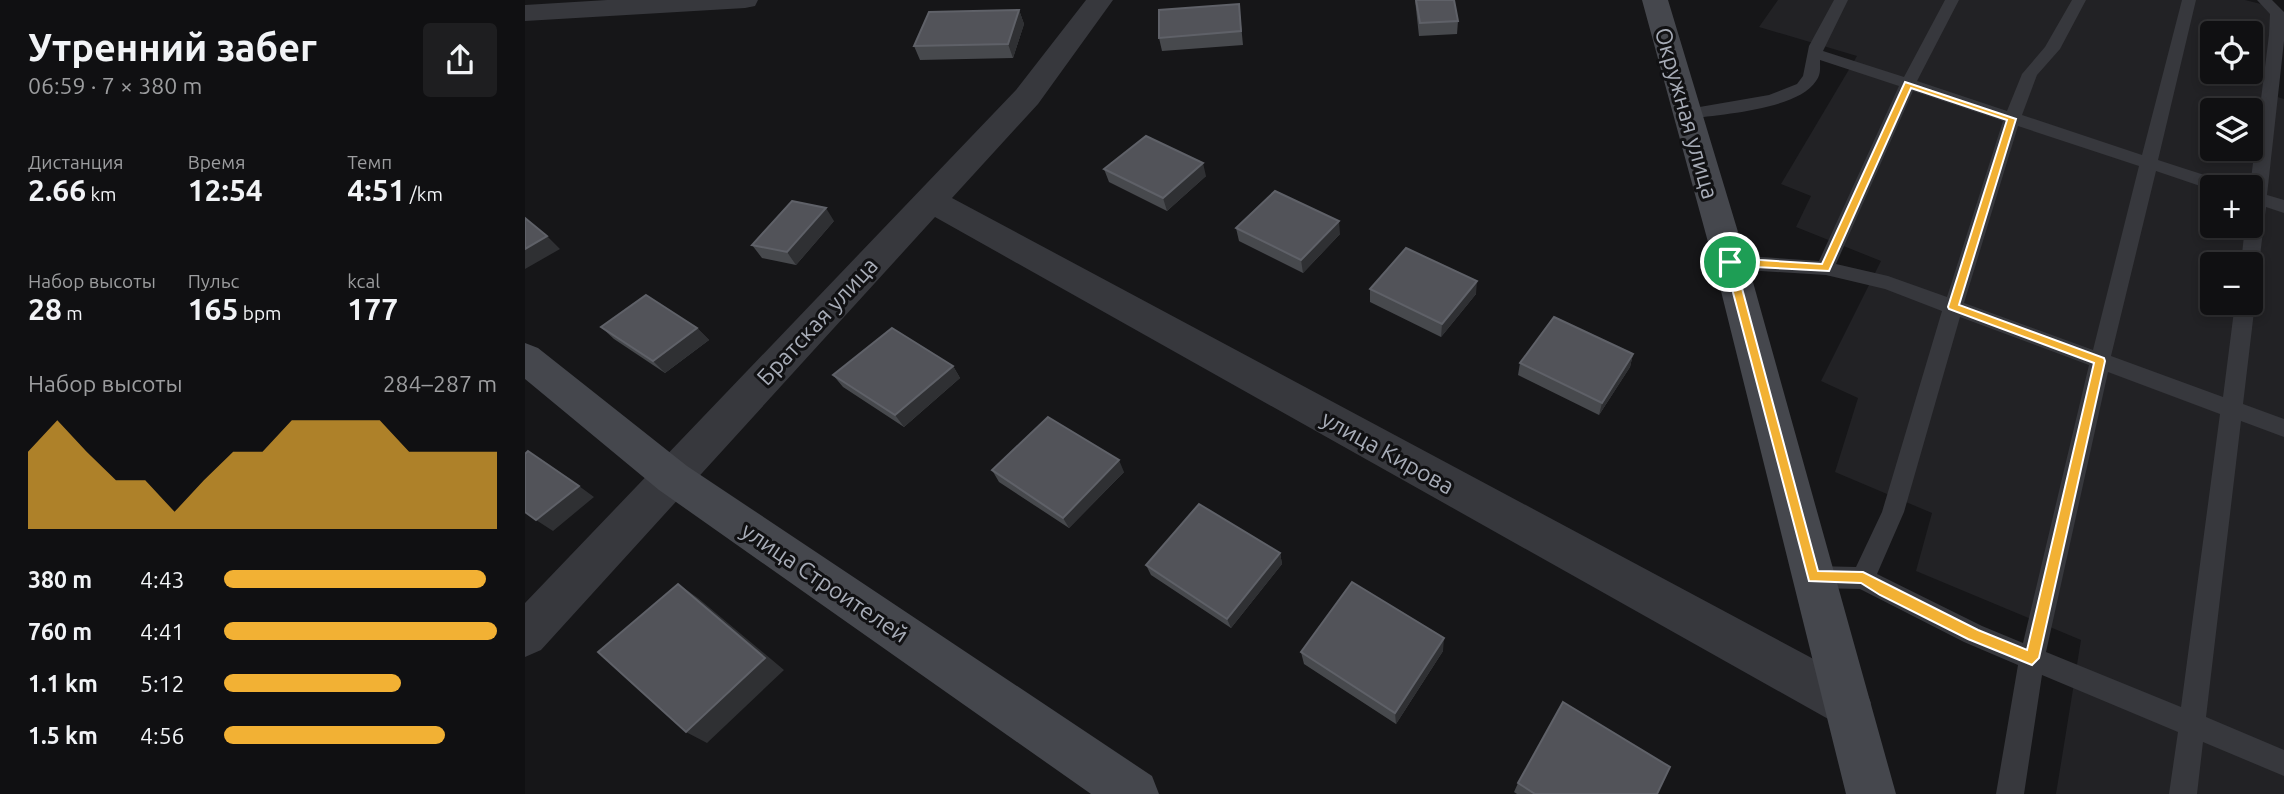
<!DOCTYPE html>
<html lang="ru">
<head>
<meta charset="utf-8">
<style>
  :root { --surface:#101012; --page:#1e1e20; --text:#f1f3f6; --muted:#9c9d9f; --line:#303032; --accent:#f2b134 }
  body { margin:0; font-family:Ubuntu,sans-serif; background:var(--page); color:var(--text); height:100vh; display:flex; flex-direction:column; font-size:26px; white-space:nowrap }
  * { box-sizing:border-box; margin:0 }
  p { font-size:23px; color:var(--muted) }
  .icon { flex:none; width:38px; height:38px; fill:none; stroke:currentColor; stroke-width:2; stroke-linecap:round; stroke-linejoin:round }
  .map { position:relative; flex:1; overflow:hidden }
  .sheet { display:flex; flex-direction:column; background:var(--surface); width:525px }
  .sheet>* { flex:none }
  .tools { position:absolute; left:1675px; top:21px; display:grid; gap:14px }
  .tools a { display:grid; place-items:center; width:63px; height:63px; border-radius:7px; background:var(--surface); box-shadow:0 4px 10px #0003,0 0 0 2px var(--line); font-size:35px }
  .pin { position:absolute; display:grid; place-items:center; width:60px; height:60px; color:#fff; margin:-30px; border:4px solid #fff; border-radius:50%; box-shadow:0 2px 7px #0007 }
  .round { display:grid; place-items:center; flex:none; width:74px; height:74px; border-radius:7px; background:var(--page) }
  .head { display:flex; align-items:center; justify-content:space-between; height:119px; padding:0 28px }
  h1 { font-size:38px; font-weight:700; line-height:52px }
  .stats { display:grid; grid-template-columns:repeat(3,1fr); gap:10px; height:119px; padding:7px 28px }
  .stats div { display:grid; align-content:center }
  .stats b { font-size:30px; font-weight:700 }
  .stats small { font-size:19px; font-weight:400 }
  .stats p { font-size:19px }
  .chart { height:196px; padding:14px 28px }
  .chart p { display:flex; justify-content:space-between }
  .chart svg { width:100%; height:126px; margin-top:7px; fill:var(--accent); opacity:.7 }
  ul { padding:0 28px; list-style:none; font-size:23px }
  li { display:grid; grid-template-columns:112px 84px 1fr; align-items:center; height:52px }
  li i { height:18px; border-radius:9px; background:var(--accent) }
  main { display:flex; flex:1; min-height:0 }
  .map>svg:first-child { display:block }
  .built { fill:#222225; fill-rule:evenodd }
  .lines { fill:none; stroke-linecap:round; stroke-linejoin:round }
  .lane { fill:#37383d; fill-rule:evenodd }
  .street { fill:#37383d; fill-rule:evenodd }
  .secondary { fill:#45474d; fill-rule:evenodd }
  .wall { fill:#47494d }
  .shaded-wall { fill:#2f3033 }
  .building { fill:#525359; stroke:#5f6168; stroke-width:2 }
  .route { fill:#f2b134; stroke:#fff; stroke-width:2; fill-rule:evenodd }
  .labels { text-anchor:middle; dominant-baseline:central; stroke-width:6; stroke-linejoin:round; paint-order:stroke }
  .street-label { font-size:23px; fill:#a8adb8; stroke:#111113 }
</style>
</head>
<body>
<main>
<section class="sheet">
<div class="head"><div><h1>Утренний забег</h1><p>06:59 · 7 × 380 m</p></div><a class="round"><svg class="icon" aria-label="share" viewBox="0 0 24 24"><path d="M12 15V3M7 8l5-5 5 5M5 13v7h14v-7"/></svg></a></div>
<div class="stats">
<div><p>Дистанция</p><b>2.66<small> km</small></b></div>
<div><p>Время</p><b>12:54</b></div>
<div><p>Темп</p><b>4:51<small> /km</small></b></div>
</div>
<div class="stats">
<div><p>Набор высоты</p><b>28<small> m</small></b></div>
<div><p>Пульс</p><b>165<small> bpm</small></b></div>
<div><p>kcal</p><b>177</b></div>
</div>
<div class="chart"><p><span>Набор высоты</span>284–287 m</p>
<svg viewBox="0 0 160 44" preserveAspectRatio="none"><path d="M0 44V17L10 6L20 17L30 27L40 27L50 38L60 27L70 17L80 17L90 6L100 6L110 6L120 6L130 17L140 17L150 17L160 17V44z"/></svg>
</div>
<ul>
<li><b>380 m</b>4:43<i style="width:96%"></i></li>
<li><b>760 m</b>4:41<i style="width:100%"></i></li>
<li><b>1.1 km</b>5:12<i style="width:65%"></i></li>
<li><b>1.5 km</b>4:56<i style="width:81%"></i></li>
</ul>
</section>
<div class="map">
<svg width="1759" height="794" viewBox="0 0 1759 794">
  <rect width="100%" height="100%" fill="#161618"/>
  <path class="built" d="M1253,0H1720L1748,7L1740,93L1759,99V794H1531L1556,640L1391,571L1407,513L1310,472L1333,398L1296,381L1356,261L1271,227L1286,196L1256,184L1332,56L1234,27ZM1687,33H1726V72H1687ZM1687,110H1726V149H1687ZM1687,187H1726V226H1687ZM1687,264H1726V303H1687Z"/>
  <g class="lines">
    <path class="lane" d="M1309,0H1323L1298,51L1379,77L1420,0H1434L1392,81L1482,111L1497,74L1520,47L1547,0H1561L1535,49L1512,75L1497,115L1617,155L1657,0H1671L1633,160L1704,183L1707,187H1687V190L1631,171L1586,356L1698,397L1710,303H1726V297L1730,303L1718,404L1759,419V437L1716,421L1681,717L1759,750V776L1678,742L1672,794H1644L1653,732L1517,675L1499,794H1471L1493,665L1439,642L1335,589L1289,588L1281,585L1277,577L1281,569L1289,566L1331,567L1357,512L1417,311L1360,289L1301,275L1205,269L1198,267L1196,262L1198,257L1205,255L1294,261L1374,86L1295,60C1295,68 1296,75 1291,81C1272,110 1196,114 1163,119L1155,114L1163,109L1244,95L1272,84L1278,76L1284,46ZM1388,91L1478,121L1422,297L1363,276L1311,264ZM1493,126L1614,166L1568,350L1439,303ZM1435,317L1564,365L1498,643L1457,626L1352,574L1379,512ZM1583,372L1695,414L1656,707L1521,652Z
      M1732,0H1747L1759,12V41L1742,195L1759,200V213L1741,207L1734,264L1732,269L1726,271V264H1716L1720,226H1726L1725,187L1744,35L1745,14Z"/>
    <path class="street" d="M82,0H233L230,6L220,8L0,21V5Z
      M561,0H588L513,104L427,198L1339,686L1346,703L1339,720L1322,727L1305,720L410,217L16,650L0,657V603L491,90Z"/>
    <path class="secondary" d="M1117,0H1143L1226,275L1371,794H1321L1192,275Z
      M0,343L13,348L162,466L627,776L634,794H566L134,490L0,379Z"/>
  </g>
  <path class="wall" d="M890,0H929L933,21L932,34L894,36Z
    M714,4L718,45L637,51L634,38Z
    M494,10L499,24L488,58L395,60L389,46Z
    M579,169L681,176L642,211L584,182Z
    M309,221L271,265L237,258L227,245Z
    M711,228L815,234L778,273L714,241Z
    M845,289L951,294L916,337L845,302Z
    M76,327L172,328L184,340L140,373L89,339Z
    M1108,354L1105,367L1074,415L993,375L995,363Z
    M428,366L435,378L379,427L318,387L308,375Z
    M467,470L599,472L544,528L474,482Z
    M755,553L757,564L706,628L626,575L621,565Z
    M918,651L871,724L779,664L776,652Z
    M993,783L1132,794H992L989,792Z"/>
  <path class="shaded-wall" d="M494,10L499,24L488,58L483,44Z
    M678,163L681,176L642,211L638,198Z
    M301,208L309,221L271,265L262,252Z
    M814,221L815,234L778,273L776,260Z
    M22,236L35,249L0,269V249Z
    M952,281L951,294L916,337L917,324Z
    M172,328L184,340L140,373L128,361Z
    M1108,354L1105,367L1074,415L1077,403Z
    M428,366L435,378L379,427L370,415Z
    M594,460L599,472L544,528L538,518Z
    M54,486L69,497L28,531L11,520Z
    M755,553L757,564L706,628L702,619Z
    M153,584L173,598L259,670L182,743L161,732Z
    M919,638L918,651L871,724L870,713Z"/>
  <path class="building" d="M891,0H929L933,21L895,23Z
    M714,4L716,31L634,38V10Z
    M494,10L483,44L389,46L404,12Z
    M621,136L678,163L638,198L579,169Z
    M750,191L814,221L776,260L711,228Z
    M267,201L301,208L262,252L227,245Z
    M0,218L22,236L0,249Z
    M881,248L952,281L917,324L845,289Z
    M121,295L172,328L128,361L76,327Z
    M1029,317L1108,354L1077,403L995,363Z
    M367,328L428,366L370,415L308,375Z
    M523,417L594,460L538,518L467,470Z
    M3,451L54,486L11,520L0,512V454Z
    M674,504L755,553L702,619L621,565Z
    M827,582L919,638L870,713L776,652Z
    M153,584L240,658L161,732L73,652Z
    M1038,702L1145,767L1132,794H1010L993,783Z"/>
  <path class="route" d="M1380,82L1491,119L1434,305L1579,358L1580,361L1514,658L1507,665L1443,639L1355,595L1336,583L1284,581L1200,262L1205,258L1297,264ZM1386,88L1482,120L1423,307L1424,309L1569,363L1502,650L1453,630L1338,572L1293,571L1211,266L1304,271Z"/>
  <g class="labels">
    <g class="street-label">
      <text transform="translate(1162 113) rotate(74)">Окружная улица</text>
      <text transform="translate(292 321) rotate(-47)">Братская улица</text>
      <text transform="translate(863 452) rotate(29)">улица Кирова</text>
      <text transform="translate(300 582) rotate(34)">улица Строителей</text>
    </g>
  </g>
</svg>
<div class="tools">
<a><svg class="icon" aria-label="locate" viewBox="0 0 24 24"><circle cx="12" cy="12" r="6"/><path d="M12 2v4M12 18v4M2 12h4M18 12h4"/></svg></a>
<a><svg class="icon" aria-label="layers" viewBox="0 0 24 24"><path d="M12 4l9 5-9 5-9-5zM3 14l9 5 9-5"/></svg></a>
<a>+</a>
<a>−</a>
</div>
<div class="pin" style="left:1205px;top:262px;background:#1e9e55"><svg class="icon" aria-label="arrive" viewBox="0 0 24 24"><path d="M6 21V4h12l-3 4 3 4H6"/></svg></div>
</div>
</main>
</body>
</html>
